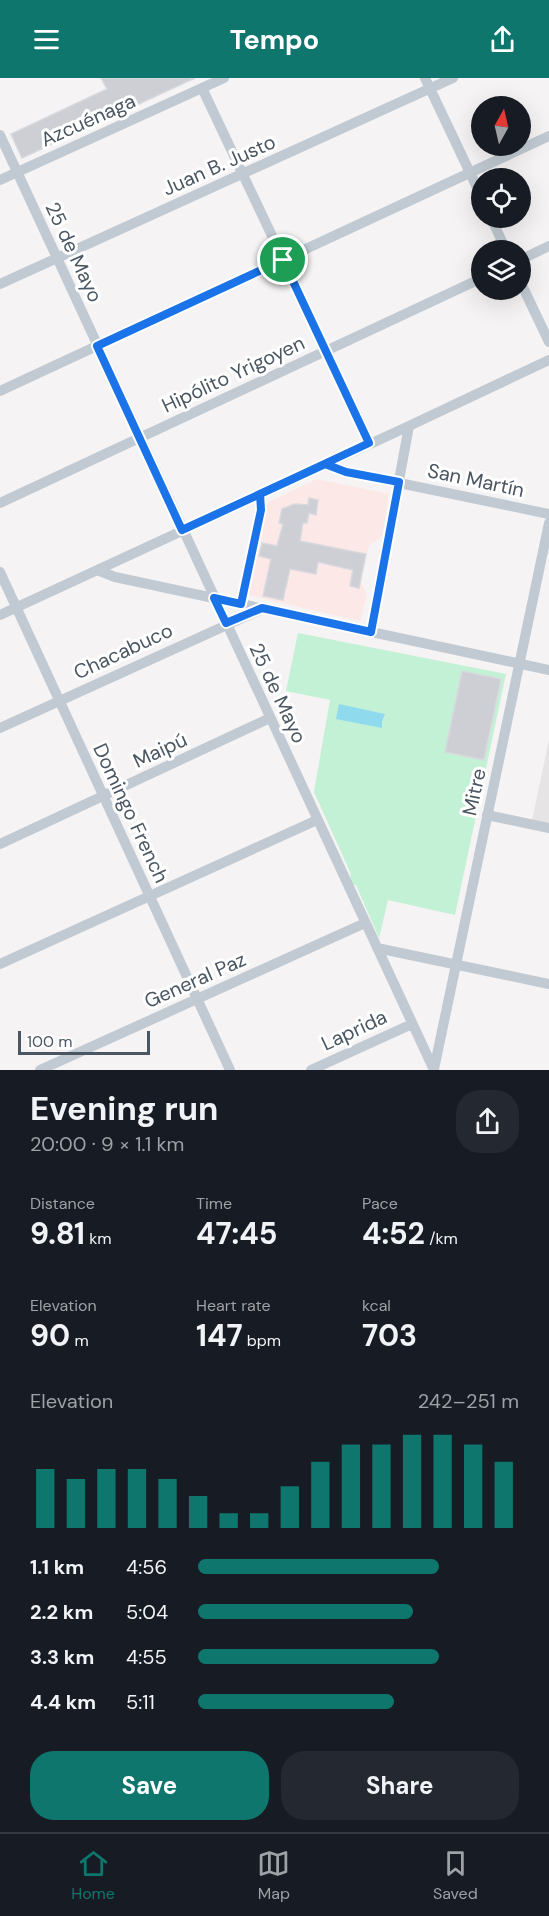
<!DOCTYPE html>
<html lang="en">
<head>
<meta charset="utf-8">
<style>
  :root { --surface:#171b24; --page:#242831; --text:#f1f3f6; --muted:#9ea1a6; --line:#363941; --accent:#0f766e }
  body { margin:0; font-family:"DM Sans",sans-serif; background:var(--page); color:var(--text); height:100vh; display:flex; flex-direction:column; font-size:22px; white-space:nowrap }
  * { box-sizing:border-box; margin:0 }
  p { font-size:20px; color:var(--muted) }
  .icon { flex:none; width:33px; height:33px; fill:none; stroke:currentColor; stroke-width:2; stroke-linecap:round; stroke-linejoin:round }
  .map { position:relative; height:992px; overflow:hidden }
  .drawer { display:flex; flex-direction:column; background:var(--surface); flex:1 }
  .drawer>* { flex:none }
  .needle { width:39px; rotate:8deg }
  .controls { position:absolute; left:471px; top:18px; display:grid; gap:12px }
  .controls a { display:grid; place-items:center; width:60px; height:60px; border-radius:50%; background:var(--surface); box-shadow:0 6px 24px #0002; font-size:30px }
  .scale { position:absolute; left:18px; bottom:15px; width:132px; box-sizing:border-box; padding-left:6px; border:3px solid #4a5661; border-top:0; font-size:16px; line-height:21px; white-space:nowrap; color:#4a5661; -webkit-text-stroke:4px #fff; paint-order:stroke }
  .pin { position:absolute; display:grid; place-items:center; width:51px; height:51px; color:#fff; margin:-26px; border:3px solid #fff; border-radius:50%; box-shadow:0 2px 6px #0007 }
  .round { display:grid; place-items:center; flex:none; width:63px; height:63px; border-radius:24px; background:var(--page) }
  .overview { display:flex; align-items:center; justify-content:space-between; height:102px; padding:0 30px }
  h1 { font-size:33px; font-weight:700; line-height:45px }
  .stats { display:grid; grid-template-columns:repeat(3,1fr); gap:9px; height:102px; padding:6px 30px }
  .stats div { display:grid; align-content:center }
  .stats b { font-size:30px; font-weight:700 }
  .stats small { font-size:16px; font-weight:400 }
  .stats p { font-size:16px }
  .chart { height:168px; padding:12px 30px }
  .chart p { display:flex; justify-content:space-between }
  .chart svg { width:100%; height:108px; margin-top:6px; stroke:var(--accent); stroke-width:6 }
  .primary-button { display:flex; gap:12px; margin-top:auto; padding:12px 30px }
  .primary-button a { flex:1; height:69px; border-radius:24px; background:var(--accent); color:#fff; font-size:24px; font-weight:700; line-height:69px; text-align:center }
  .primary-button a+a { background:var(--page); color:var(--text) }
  ul { padding:0 30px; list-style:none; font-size:20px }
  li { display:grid; grid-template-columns:96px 72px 1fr; align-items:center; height:45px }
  li i { height:15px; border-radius:8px; background:var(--accent) }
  header { display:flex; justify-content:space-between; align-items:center; height:78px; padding:0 30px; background:var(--accent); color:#fff; font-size:27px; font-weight:700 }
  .tabs { display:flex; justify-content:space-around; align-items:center; height:84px; border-top:2px solid var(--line); background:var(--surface); font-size:16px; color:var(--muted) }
  .tabs a { display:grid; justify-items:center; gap:3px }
  .tabs .active { color:var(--accent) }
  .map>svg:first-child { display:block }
  .education { fill:#e6e4e5 }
  .medical { fill:#fce8e6 }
  .green { fill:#c3f1d5 }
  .water { fill:#90daee }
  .building { fill:#cdcfd5; stroke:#d7d9de; stroke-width:1.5 }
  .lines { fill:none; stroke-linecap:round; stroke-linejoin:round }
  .minor { stroke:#c1cad2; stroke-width:10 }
  .route-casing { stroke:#fff; stroke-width:12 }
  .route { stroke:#1a73e8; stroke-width:8 }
  .labels { text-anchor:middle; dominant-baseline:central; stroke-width:6; stroke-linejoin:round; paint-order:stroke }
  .street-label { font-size:20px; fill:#4a5661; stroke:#fff }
</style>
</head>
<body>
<header><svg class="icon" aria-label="menu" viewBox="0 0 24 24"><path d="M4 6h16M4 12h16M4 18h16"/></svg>Tempo<svg class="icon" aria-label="share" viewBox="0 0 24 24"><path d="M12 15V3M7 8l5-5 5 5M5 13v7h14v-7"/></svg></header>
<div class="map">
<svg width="549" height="992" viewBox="0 0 549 992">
  <rect width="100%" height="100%" fill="#f5f3f3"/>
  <path class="education" d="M549,662V746L532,742Z"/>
  <path class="medical" d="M317,401L389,416L382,458L369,467L360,502L367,517L360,543L243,516L263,427Z"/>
  <path class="green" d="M298,555L506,596L455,837L388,822L379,860L356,807L349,806L351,796L314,714L330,622L286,613Z"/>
  <path class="water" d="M339,626L385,636L382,643V650L336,641Z"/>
  <path class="building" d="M101,0H195L22,80L11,56L107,11Z
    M309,420L318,422L316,437L309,435L307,445H303L300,463L366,476L359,510L350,508L353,492L318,484L316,496L290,491L283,522L263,518L271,481L259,478L262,465L277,468L283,446L279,445L282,431L294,426L308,427Z
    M462,593L501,601L484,682L445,674Z"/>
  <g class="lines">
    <path class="minor" d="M425,0L482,120
      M202,10L370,365
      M0,57L434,992
      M0,102L224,0
      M491,140L506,172
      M520,182L549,168
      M520,203L549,264
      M0,206L453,0
      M0,313L549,58
      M325,386L346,394L549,436
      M0,425L482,200
      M97,492L115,499L549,592
      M0,494L230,992
      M241,526L261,432L260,416
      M0,537L409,348L549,282
      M371,554L409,348
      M0,650L262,531
      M487,737L549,750
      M0,766L270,640
      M377,870L549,906
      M0,886L317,742
      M434,991L549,445
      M40,992L365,845
      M311,992L412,946"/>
  </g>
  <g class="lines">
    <g class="route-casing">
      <path id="route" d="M283,182L369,365L260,416L261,432L241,526L214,520L226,545L262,530L371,554L399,404L346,394L325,386L182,452L97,268L283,182"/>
    </g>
    <use href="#route" class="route"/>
  </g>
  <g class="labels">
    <g class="street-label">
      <text transform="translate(88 42) rotate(-24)">Azcuénaga</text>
      <text transform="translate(219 87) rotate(-24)">Juan B. Justo</text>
      <text transform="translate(74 174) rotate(65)">25 de Mayo</text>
      <text transform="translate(233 296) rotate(-25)">Hipólito Yrigoyen</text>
      <text transform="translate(476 402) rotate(12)">San Martín</text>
      <text transform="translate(123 573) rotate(-25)">Chacabuco</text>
      <text transform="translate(278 615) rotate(65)">25 de Mayo</text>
      <text transform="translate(160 672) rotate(-25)">Maipú</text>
      <text transform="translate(474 714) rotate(-78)">Mitre</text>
      <text transform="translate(131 735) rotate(65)">Domingo French</text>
      <text transform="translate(195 902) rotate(-24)">General Paz</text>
      <text transform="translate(354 952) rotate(-25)">Laprida</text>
    </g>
  </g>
</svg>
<div class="controls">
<a><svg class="needle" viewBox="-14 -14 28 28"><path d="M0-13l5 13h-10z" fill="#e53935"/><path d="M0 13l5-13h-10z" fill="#9ea1a6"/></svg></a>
<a><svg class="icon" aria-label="locate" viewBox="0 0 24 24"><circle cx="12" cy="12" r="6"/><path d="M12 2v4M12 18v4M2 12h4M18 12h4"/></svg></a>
<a><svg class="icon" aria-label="layers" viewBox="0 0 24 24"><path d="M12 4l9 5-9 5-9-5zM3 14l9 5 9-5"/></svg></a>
</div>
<div class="scale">100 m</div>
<div class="pin" style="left:283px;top:182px;background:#1e9e55"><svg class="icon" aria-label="arrive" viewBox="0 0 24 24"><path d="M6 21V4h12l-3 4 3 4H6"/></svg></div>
</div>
<section class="drawer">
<div class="overview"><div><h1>Evening run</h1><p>20:00 · 9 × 1.1 km</p></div><a class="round"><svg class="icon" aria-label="share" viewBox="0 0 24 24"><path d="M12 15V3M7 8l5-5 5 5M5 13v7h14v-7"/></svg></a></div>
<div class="stats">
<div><p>Distance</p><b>9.81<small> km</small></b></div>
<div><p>Time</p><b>47:45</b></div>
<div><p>Pace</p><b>4:52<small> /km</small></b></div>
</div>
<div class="stats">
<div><p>Elevation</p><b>90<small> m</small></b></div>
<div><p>Heart rate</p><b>147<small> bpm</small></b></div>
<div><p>kcal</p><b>703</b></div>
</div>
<div class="chart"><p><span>Elevation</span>242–251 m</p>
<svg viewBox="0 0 160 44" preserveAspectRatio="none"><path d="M5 44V20M15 44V24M25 44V20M35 44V20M45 44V24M55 44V31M65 44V38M75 44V38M85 44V27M95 44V17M105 44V10M115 44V10M125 44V6M135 44V6M145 44V10M155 44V17"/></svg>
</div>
<ul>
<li><b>1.1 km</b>4:56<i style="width:75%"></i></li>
<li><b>2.2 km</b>5:04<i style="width:67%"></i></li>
<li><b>3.3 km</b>4:55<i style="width:75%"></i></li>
<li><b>4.4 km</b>5:11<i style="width:61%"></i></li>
</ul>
<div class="primary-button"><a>Save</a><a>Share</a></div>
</section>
<nav class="tabs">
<a class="active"><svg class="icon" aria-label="home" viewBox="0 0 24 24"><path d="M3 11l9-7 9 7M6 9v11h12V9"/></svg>Home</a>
<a><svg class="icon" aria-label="map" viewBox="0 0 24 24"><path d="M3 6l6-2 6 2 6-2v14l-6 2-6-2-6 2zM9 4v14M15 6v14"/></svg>Map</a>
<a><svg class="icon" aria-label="saved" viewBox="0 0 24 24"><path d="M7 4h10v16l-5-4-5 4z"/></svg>Saved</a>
</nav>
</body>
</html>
